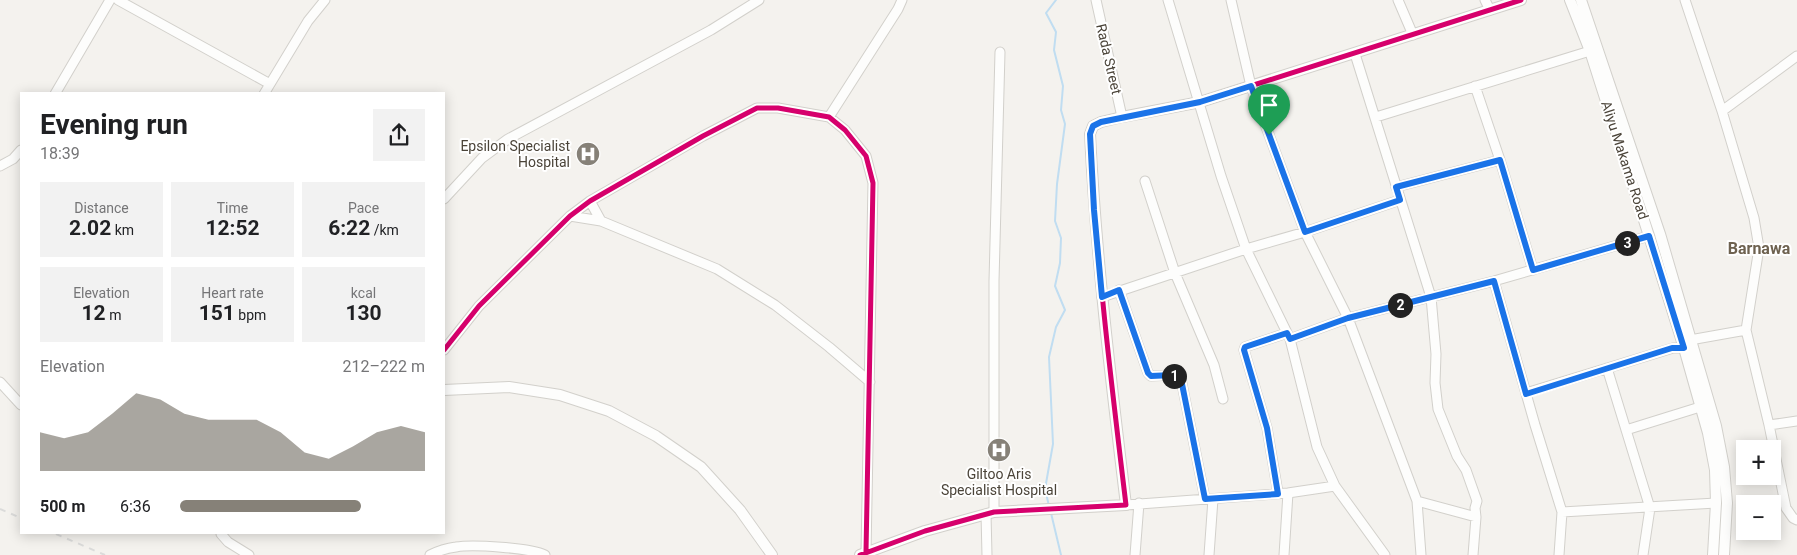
<!DOCTYPE html>
<html lang="en">
<head>
<meta charset="utf-8">
<style>
  :root { --surface:#fff; --page:#f2f2f2; --text:#202124; --muted:#757577; --accent:#868178 }
  body { margin:0; font-family:Roboto,sans-serif; background:var(--page); color:var(--text); height:100vh; display:flex; flex-direction:column; font-size:19px; white-space:nowrap }
  * { box-sizing:border-box; margin:0 }
  p { font-size:16px; color:var(--muted) }
  .icon { flex:none; width:28px; height:28px; fill:none; stroke:currentColor; stroke-width:2; stroke-linecap:round; stroke-linejoin:round }
  .map { position:relative; flex:1; overflow:hidden }
  .sheet { position:absolute; left:20px; top:92px; width:425px; height:442px; display:flex; flex-direction:column; background:var(--surface); border-radius:0px; box-shadow:0 2px 12px #0003 }
  .sheet>* { flex:none }
  .fabs { position:absolute; left:1736px; top:440px; display:grid; gap:10px }
  .fabs a { display:grid; place-items:center; width:45px; height:45px; border-radius:0px; background:var(--surface); box-shadow:0 2px 12px #0003; font-size:25px }
  .pin { position:absolute; display:grid; place-items:center; width:42px; height:42px; color:#fff; margin:-51px -21px; border-radius:50% 50% 50% 0; rotate:-45deg; box-shadow:0 0 5px #0007 }
  .pin .icon { rotate:45deg }
  .km { position:absolute; width:25px; height:25px; margin:-12px; border-radius:50%; background:#222; color:#fff; font-size:14px; line-height:25px; text-align:center }
  .round { display:grid; place-items:center; flex:none; width:52px; height:52px; border-radius:0px; background:var(--page) }
  .head { display:flex; align-items:center; justify-content:space-between; height:85px; padding:0 20px }
  h1 { font-size:28px; font-weight:700; line-height:38px }
  .stats { display:grid; grid-template-columns:repeat(3,1fr); gap:8px; height:85px; padding:5px 20px }
  .stats div { display:grid; align-content:center; border-radius:0px; background:var(--page); text-align:center }
  .stats b { font-size:21px; font-weight:700 }
  .stats small { font-size:14px; font-weight:400 }
  .stats p { font-size:14px }
  .chart { height:140px; padding:10px 20px }
  .chart p { display:flex; justify-content:space-between }
  .chart svg { width:100%; height:90px; margin-top:5px; fill:var(--accent); opacity:.7 }
  ul { padding:0 20px; list-style:none; font-size:16px }
  li { display:grid; grid-template-columns:80px 60px 1fr; align-items:center; height:38px }
  li i { height:12px; border-radius:6px; background:var(--accent) }
  .map>svg:first-child { display:block }
  .lines { fill:none; stroke-linecap:round; stroke-linejoin:round }
  .stream { stroke:#c0ddf1; stroke-width:2 }
  .minor-casing { stroke:#d2d0cb; stroke-width:11 }
  .tertiary-casing { stroke:#d2d0cb; stroke-width:12 }
  .minor { stroke:#fdfdfc; stroke-width:9 }
  .tertiary { stroke:#fdfdfc; stroke-width:10 }
  .rail { stroke:#dbdbda; stroke-width:2; stroke-dasharray:6 6; stroke-linecap:butt }
  .cycleway-casing { stroke:#fff; stroke-width:8 }
  .cycleway { stroke:#d6006c; stroke-width:5 }
  .route-casing { stroke:#fff; stroke-width:10 }
  .route { stroke:#1a73e8; stroke-width:6 }
  .labels { text-anchor:middle; dominant-baseline:central; stroke-width:4; stroke-linejoin:round; paint-order:stroke }
  .street-label { font-size:14px; fill:#4b4439; stroke:#fff }
  .poi-label { font-size:14px; fill:#4b4439; stroke:#fff; text-anchor:end }
  .quarter-label { font-size:16px; font-weight:bold; fill:#6e6250; stroke:#fff }
</style>
</head>
<body>
<div class="map">
<svg width="1797" height="555" viewBox="0 0 1797 555">
  <rect width="100%" height="100%" fill="#f4f2ee"/>
  <g class="lines">
    <path class="stream" d="M1049,506L1045,489L1053,444L1049,357L1056,327L1065,310L1055,286L1060,263L1061,238L1055,221L1057,184L1065,124L1061,110L1063,86L1054,50L1056,32L1046,13L1056,0
      M1051,513L1061,555"/>
    <g class="minor-casing">
      <path id="minor" d="M118,0L270,84
        M1096,0L1122,117
        M1168,0L1221,176L1246,249L1290,339L1317,447L1335,486L1385,555
        M1231,0L1251,86L1305,232L1348,318L1417,501L1421,555
        M1398,0L1413,35
        M1485,0L1490,10
        M1685,0L1722,111L1754,218L1759,248L1746,330L1769,425L1786,508L1793,518L1797,520
        M1355,54L1431,297L1436,354L1435,383L1438,409L1457,456L1466,470L1477,501L1475,508L1476,517L1473,555
        M1475,86L1500,160L1533,270
        M55,94L110,0
        M264,94L308,21L325,0
        M1722,111L1797,56
        M829,117L898,9L902,0
        M1376,117L1590,51
        M0,166L13,159L21,150
        M1145,181L1175,273L1214,365L1223,399
        M1396,187L1500,160
        M444,199L482,158L508,139L711,30L759,0
        M590,201L601,221
        M570,216L601,221L717,269L775,305L829,347L870,382
        M1494,281L1535,425L1562,512L1559,555
        M1119,290L1148,373L1151,376L1173,375L1181,379L1205,499
        M1102,297L1246,249L1305,232L1400,200
        M1290,339L1348,318L1494,281L1649,236
        M1690,340L1746,330
        M444,350L479,306L570,216L590,201L703,136L757,108H778L829,117L845,130L866,156L873,183L866,552
        M1607,368L1650,508L1643,555
        M0,382L21,405
        M1526,393L1673,348H1684
        M1769,425L1797,421
        M1626,430L1700,407
        M1278,493L1267,428L1244,350L1245,347L1287,333
        M1417,501L1476,517
        M1126,505L1288,493L1335,486
        M994,512V281L1000,52
        M1562,512L1716,503
        M986,514L987,555
        M221,534L228,542L249,555
        M430,555C438,551 448,548 456,547C473,544 530,548 545,555
        M1135,555L1139,503
        M1209,555L1213,499
        M1284,555L1288,493"/>
    </g>
    <g class="tertiary-casing">
      <path id="tertiary" d="M1570,0L1590,51L1649,236L1684,348L1708,433L1715,470L1716,503L1713,555
        M1581,0L1660,234L1716,426L1724,467L1727,503L1724,555
        M444,390L509,387L560,395L609,411L656,436L701,467L740,510L772,555
        M860,555L925,531L994,512L1126,505C1111,381 1096,258 1090,134L1093,126L1101,122L1122,117L1200,102L1521,0"/>
    </g>
    <use href="#minor" class="minor"/>
    <use href="#tertiary" class="tertiary"/>
    <path class="rail" d="M0,509L21,518
      M56,534L105,555"/>
    <g class="cycleway-casing">
      <path id="cycleway" d="M444,350L479,306L570,216L590,201L703,136L757,108H778L829,117L845,130L866,156L873,183L866,552
        M860,555L925,531L994,512L1126,505C1111,381 1096,258 1090,134L1093,126L1101,122L1122,117L1200,102L1521,0"/>
    </g>
    <use href="#cycleway" class="cycleway"/>
  </g>
  <g class="lines">
    <g class="route-casing">
      <path id="route" d="M1251,86L1305,232L1400,200L1396,187L1500,160L1533,270L1649,236L1684,348H1672L1526,394L1494,281L1348,318L1290,339L1287,333L1245,347L1244,350L1267,428L1278,494L1205,499L1181,379L1173,375L1151,376L1148,373L1119,290L1102,297L1094,210L1090,134L1093,126L1101,122L1200,102Z"/>
    </g>
    <use href="#route" class="route"/>
  </g>
  <defs>
    <g id="hospital-disc" transform="scale(1.25)"><circle r="9.5" fill="#868178" stroke="#fff"/><path d="M-5-5h3v3.5h4V-5h3V5h-3V1.5h-4V5h-3Z" fill="#fff"/></g>
  </defs>
  <g fill-rule="evenodd">
    <use href="#hospital-disc" x="588" y="154"/>
    <use href="#hospital-disc" x="999" y="450"/>
  </g>
  <g class="labels">
    <g class="street-label">
      <text transform="translate(1109 59) rotate(77)">Rada Street</text>
      <text transform="translate(1625 160) rotate(72)">Aliyu Makama Road</text>
    </g>
    <g class="poi-label">
      <text x="570" y="146">Epsilon Specialist<tspan x="570" dy="16">Hospital</tspan></text>
      <text x="999" y="474" text-anchor="middle">Giltoo Aris<tspan x="999" dy="16">Specialist Hospital</tspan></text>
    </g>
    <g class="quarter-label">
      <text x="1759" y="248">Barnawa</text>
    </g>
  </g>
</svg>
<div class="fabs">
<a>+</a>
<a>−</a>
</div>
<div class="pin" style="left:1269px;top:135px;background:#1e9e55"><svg class="icon" aria-label="arrive" viewBox="0 0 24 24"><path d="M6 21V4h12l-3 4 3 4H6"/></svg></div>
<b class="km" style="left:1174px;top:376px">1</b>
<b class="km" style="left:1400px;top:305px">2</b>
<b class="km" style="left:1627px;top:243px">3</b>
<section class="sheet">
<div class="head"><div><h1>Evening run</h1><p>18:39</p></div><a class="round"><svg class="icon" aria-label="share" viewBox="0 0 24 24"><path d="M12 15V3M7 8l5-5 5 5M5 13v7h14v-7"/></svg></a></div>
<div class="stats">
<div><p>Distance</p><b>2.02<small> km</small></b></div>
<div><p>Time</p><b>12:52</b></div>
<div><p>Pace</p><b>6:22<small> /km</small></b></div>
</div>
<div class="stats">
<div><p>Elevation</p><b>12<small> m</small></b></div>
<div><p>Heart rate</p><b>151<small> bpm</small></b></div>
<div><p>kcal</p><b>130</b></div>
</div>
<div class="chart"><p><span>Elevation</span>212–222 m</p>
<svg viewBox="0 0 160 44" preserveAspectRatio="none"><path d="M0 44V25L10 28L20 25L30 16L40 6L50 9L60 16L70 19L80 19L90 19L100 25L110 35L120 38L130 32L140 25L150 22L160 25V44z"/></svg>
</div>
<ul>
<li><b>500 m</b>6:36<i style="width:74%"></i></li>
</ul>
</section>
</div>
</body>
</html>
